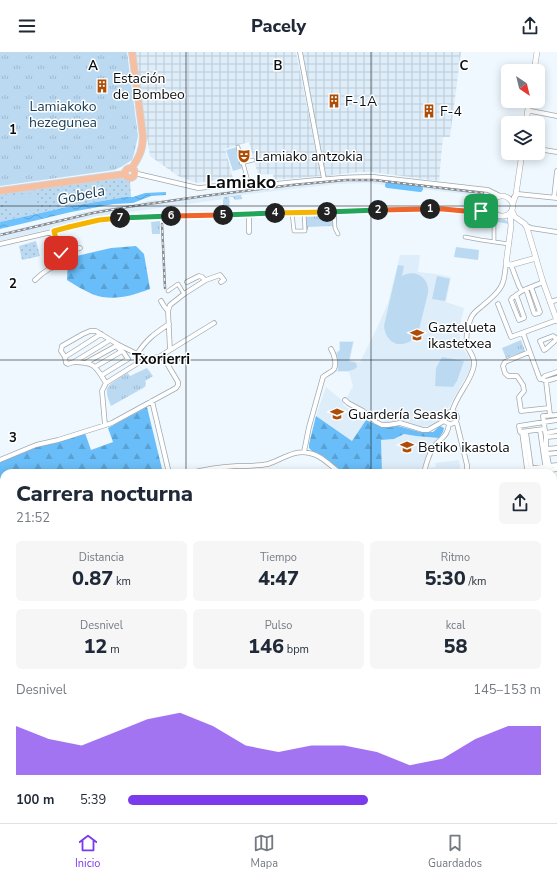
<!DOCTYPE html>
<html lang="es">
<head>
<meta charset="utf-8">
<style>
  :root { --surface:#fff; --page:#f6f6f7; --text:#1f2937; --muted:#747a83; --line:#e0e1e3; --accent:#7c3aed }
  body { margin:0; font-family:"Nunito Sans",sans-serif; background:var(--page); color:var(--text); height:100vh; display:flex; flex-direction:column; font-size:15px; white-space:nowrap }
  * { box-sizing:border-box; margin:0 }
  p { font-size:13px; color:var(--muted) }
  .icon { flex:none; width:22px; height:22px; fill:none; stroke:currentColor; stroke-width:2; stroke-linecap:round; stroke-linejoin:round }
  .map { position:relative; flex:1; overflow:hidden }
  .panel { position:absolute; left:0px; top:417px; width:557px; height:354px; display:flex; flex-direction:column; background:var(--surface); border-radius:12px 12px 0 0; box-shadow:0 2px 10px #0003 }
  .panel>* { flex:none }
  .needle { width:26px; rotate:145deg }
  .controls { position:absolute; left:501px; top:12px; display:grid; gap:8px }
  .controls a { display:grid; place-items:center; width:44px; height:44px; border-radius:6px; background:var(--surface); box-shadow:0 2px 10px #0003; font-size:20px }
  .pin { position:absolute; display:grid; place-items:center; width:34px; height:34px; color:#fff; margin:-17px; border-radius:8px; box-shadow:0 2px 6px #0006 }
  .km { position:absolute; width:20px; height:20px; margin:-10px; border-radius:50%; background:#222; color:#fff; font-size:11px; line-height:20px; text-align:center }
  .round { display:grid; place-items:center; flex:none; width:42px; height:42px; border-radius:6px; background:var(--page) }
  .summary { display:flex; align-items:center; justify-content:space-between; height:68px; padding:0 16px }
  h1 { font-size:22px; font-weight:800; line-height:30px }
  .metrics { display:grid; grid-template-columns:repeat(3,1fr); gap:6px; height:68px; padding:4px 16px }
  .metrics div { display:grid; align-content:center; border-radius:6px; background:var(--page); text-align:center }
  .metrics b { font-size:20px; font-weight:800 }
  .metrics small { font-size:11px; font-weight:400 }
  .metrics p { font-size:11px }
  .chart { height:112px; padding:8px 16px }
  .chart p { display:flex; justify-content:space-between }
  .chart svg { width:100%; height:72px; margin-top:4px; fill:var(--accent); opacity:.7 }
  ul { padding:0 16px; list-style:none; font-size:13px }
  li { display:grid; grid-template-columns:64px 48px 1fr; align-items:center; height:30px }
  li i { height:10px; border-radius:5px; background:var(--accent) }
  header { display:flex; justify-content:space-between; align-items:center; height:52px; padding:0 16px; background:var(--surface); font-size:18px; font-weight:800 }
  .tab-bar { display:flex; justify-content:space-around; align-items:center; height:56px; border-top:1px solid var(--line); background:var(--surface); font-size:11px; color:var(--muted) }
  .tab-bar a { display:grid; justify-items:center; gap:2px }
  .tab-bar .selected { color:var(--accent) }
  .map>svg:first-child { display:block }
  .built { fill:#ddedf9 }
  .industrial { fill:url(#industrial-grid) }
  .grass { fill:url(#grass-dots) }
  .forest { fill:url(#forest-firs) }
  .park { fill:url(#park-tufts) }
  .garden { fill:#bbdaf2 }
  .water { fill:url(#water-waves) }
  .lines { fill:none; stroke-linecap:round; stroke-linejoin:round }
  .stream { stroke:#6dc1fc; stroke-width:1 }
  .river { stroke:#6dc1fc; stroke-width:6 }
  .trunk-tunnel { stroke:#cdd5db; stroke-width:7; stroke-dasharray:7 3.5; stroke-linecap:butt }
  .pedestrian-casing { stroke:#a1aab0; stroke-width:4.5 }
  .minor-casing { stroke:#a1aab0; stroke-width:5.5 }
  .tertiary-casing { stroke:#a1aab0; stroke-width:6 }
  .primary-casing { stroke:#d3d3d4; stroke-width:8 }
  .trunk-casing { stroke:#d3d3d4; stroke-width:8 }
  .pedestrian { stroke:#fff; stroke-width:3 }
  .minor { stroke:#fff; stroke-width:4 }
  .tertiary { stroke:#fff; stroke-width:5 }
  .primary { stroke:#f6bfa2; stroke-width:6 }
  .trunk { stroke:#f3aa83; stroke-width:7 }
  .rail-casing { stroke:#878d92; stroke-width:2.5 }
  .rail { stroke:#fff; stroke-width:1; stroke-dasharray:3; stroke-linecap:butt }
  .split-1-casing { stroke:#fff; stroke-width:8 }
  .split-2-casing { stroke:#fff; stroke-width:8 }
  .split-3-casing { stroke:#fff; stroke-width:8 }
  .split-4-casing { stroke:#fff; stroke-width:8 }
  .split-5-casing { stroke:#fff; stroke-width:8 }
  .split-6-casing { stroke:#fff; stroke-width:8 }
  .split-7-casing { stroke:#fff; stroke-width:8 }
  .split-8-casing { stroke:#fff; stroke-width:8 }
  .split-9-casing { stroke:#fff; stroke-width:8 }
  .split-1 { stroke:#f0652b; stroke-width:5 }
  .split-2 { stroke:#f0652b; stroke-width:5 }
  .split-3 { stroke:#22a559; stroke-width:5 }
  .split-4 { stroke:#f5b400; stroke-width:5 }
  .split-5 { stroke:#22a559; stroke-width:5 }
  .split-6 { stroke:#f0652b; stroke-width:5 }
  .split-7 { stroke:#22a559; stroke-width:5 }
  .split-8 { stroke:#f5b400; stroke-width:5 }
  .split-9 { stroke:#f5b400; stroke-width:5 }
  .grid { fill:none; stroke:#0a0d0f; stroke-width:1; stroke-opacity:0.55 }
  .labels { text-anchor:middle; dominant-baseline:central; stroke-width:3; stroke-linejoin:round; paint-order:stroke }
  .poi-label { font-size:14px; fill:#0a0d0f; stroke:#fff; text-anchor:start }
  .park-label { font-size:14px; fill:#173b53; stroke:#fff }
  .water-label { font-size:15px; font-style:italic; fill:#173b53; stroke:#fff }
  .neighbourhood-label { font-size:15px; font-weight:bold; fill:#0a0d0f; stroke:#fff }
  .district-label { font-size:18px; font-weight:bold; fill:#0a0d0f; stroke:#fff }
  .grid-label { font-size:13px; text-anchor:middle; font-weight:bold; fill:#0a0d0f; stroke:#fff; stroke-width:3; stroke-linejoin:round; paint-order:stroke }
</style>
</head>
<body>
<header><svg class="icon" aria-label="menu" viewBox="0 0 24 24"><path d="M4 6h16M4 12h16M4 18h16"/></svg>Pacely<svg class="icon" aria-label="share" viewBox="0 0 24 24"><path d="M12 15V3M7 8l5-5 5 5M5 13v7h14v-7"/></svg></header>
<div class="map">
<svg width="557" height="771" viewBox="0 0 557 771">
  <defs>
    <pattern id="industrial-grid" width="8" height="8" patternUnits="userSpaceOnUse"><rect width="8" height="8" fill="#ddedf9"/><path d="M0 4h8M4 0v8" fill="none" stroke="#bccad4"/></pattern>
    <pattern id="grass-dots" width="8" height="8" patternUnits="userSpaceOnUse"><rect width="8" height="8" fill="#bbdaf2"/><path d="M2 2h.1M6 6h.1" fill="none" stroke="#9fbace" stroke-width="1.8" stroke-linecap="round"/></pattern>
    <pattern id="forest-firs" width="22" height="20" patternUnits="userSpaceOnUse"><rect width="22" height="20" fill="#69bdf8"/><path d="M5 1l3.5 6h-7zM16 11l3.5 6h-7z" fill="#5aa1d3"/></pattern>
    <pattern id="park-tufts" width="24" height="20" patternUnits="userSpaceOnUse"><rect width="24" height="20" fill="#bbdaf2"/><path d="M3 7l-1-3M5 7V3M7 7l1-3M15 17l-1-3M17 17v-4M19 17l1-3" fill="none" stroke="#9fbace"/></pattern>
    <pattern id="water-waves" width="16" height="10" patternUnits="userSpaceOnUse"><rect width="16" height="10" fill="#6dc1fc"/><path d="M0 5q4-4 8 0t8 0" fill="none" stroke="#5da5d7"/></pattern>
  </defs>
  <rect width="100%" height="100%" fill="#eff8ff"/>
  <path class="built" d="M359,126L382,128L483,140V144L367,131L336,132L224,145V147L107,163L0,189V181L74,164L75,162L111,155L139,152L147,149L157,148L158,150L233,140L316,130Z
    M400,203H420L418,220L436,222L451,225L446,250L464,256L459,278L461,294L469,305L471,312L470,318L443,365L435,373L420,375L407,370L398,368L385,371L380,367L346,347L353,334L349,320H336L337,311L335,301L339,298V289H354L350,308L360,310L376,278L388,251Z
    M326,335L344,350L343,353L366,368L352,389L316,364Z
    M404,382L416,384L439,386L428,403L423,421L412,419L411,421H382L381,388L394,387Z
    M459,408L461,421H428L429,416L436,415L435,411Z"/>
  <path class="industrial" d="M134,0H296L321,124L274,128L273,122L258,123L249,90L225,97L233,126L197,131L178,124L150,104Z
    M302,0H461L450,85H443L439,129L372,120H358L326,124Z"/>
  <path class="grass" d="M121,126L130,129L131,145H125L67,155L0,170V142Z
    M241,143L242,147L235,148L233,145H229C230,151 230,159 223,160V147H224V145Z
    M36,189L40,204L22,208L19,194Z
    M58,767H97L101,771H72Z"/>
  <path class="forest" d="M136,194L144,202L150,237C131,244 112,250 92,242C83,238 75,233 67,228L68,206L111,196Z
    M147,355L163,421H133L124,419L123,421H4V465L0,460V409L18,400L85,381L91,398L113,390L108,376Z
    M316,364L352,389L366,368L382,375L398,374L420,380H433L440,374L444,376L443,380L439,386L416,384L404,382L394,387L381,388L382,421H344L323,404L312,399L309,396V392Z"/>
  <path class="park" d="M0,0H127L138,84L134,102L132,108L121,115L114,118L0,134Z
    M337,163V176H333L332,174L308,175V178H303V165Z
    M160,169V182H152L151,170Z
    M521,288L525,299L506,306L502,296Z
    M147,316L153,324L145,329L146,331L145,335L111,354C109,349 106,342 107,337C108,332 123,324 128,321L130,324Z
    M553,435H557V670H553Z
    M0,744H4V767H57H30L8,771H0Z"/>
  <path class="garden" d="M237,95L243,116L233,119L226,98Z
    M35,141L36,158L9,161L6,144Z
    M486,162C494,164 505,164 509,172L481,167V164L486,165Z
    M456,195L479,198L478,208L454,205Z
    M398,213L404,214L402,224C415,216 430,226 428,241L418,282C406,298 386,295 384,274Z
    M437,224L450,227L445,249L432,247Z
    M340,290H353L349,309L356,311L357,315C352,320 345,319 338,319V310L337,301L340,298Z
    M442,305L464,309L457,329L453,335L435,334L436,316Z"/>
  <path class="water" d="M166,140V143L151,144L133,151L114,152L71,160L0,177V170L67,155L125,145H133L145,141Z"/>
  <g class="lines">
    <path class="stream" d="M553,714L557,715
      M276,771L277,767"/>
    <path class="river" d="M388,133L420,137"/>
    <path class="trunk-tunnel" d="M0,685H4"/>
    <g class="pedestrian-casing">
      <path id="pedestrian" d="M238,95L242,111
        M241,111L253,108
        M243,111L249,133
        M334,160L335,176L338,182
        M292,161L294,179H305L304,161
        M465,185L481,188L509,192
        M494,190V170
        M168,239L178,232L184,242
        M0,716H4"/>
    </g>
    <g class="minor-casing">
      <path id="minor" d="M300,0L324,127
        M528,60L531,59L557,64
        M538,97L557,100
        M134,121L198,136C205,136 210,134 217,134C231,133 245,134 260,133C298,131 335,124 374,125L488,138L500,144
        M514,145L518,142L557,146
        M554,146L557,119
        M479,159L484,158L493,152
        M249,162V180
        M525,173L531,176L557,180
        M57,191L61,201L80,196
        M0,192L99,169L127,166L421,157H443L496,161
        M511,213L519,234L522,239
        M35,228C39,224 44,220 49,217C54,214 60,215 63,210L62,206L57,201L52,180
        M187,230L199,224L202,225L205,228
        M526,237L534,261L535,262L539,261L540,260L531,235
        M516,243L524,265V266L519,268L511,248L512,246C516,244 519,240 524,238C530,235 537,233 543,230
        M161,249L164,254L168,259
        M550,250L557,248
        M498,252L511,285L557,268
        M523,281L539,325L540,327H542
        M557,287L553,284L540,289L544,298L546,297L557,287
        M110,288L74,310L68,312L66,311L65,305L61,299L62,294L83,282L90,279H96L117,292L147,307
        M170,298L214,271
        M529,300L505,310L503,314L505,321L508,324H517L523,333L524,339L519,345L521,359L549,356
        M137,302C147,287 154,282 169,272
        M65,305L101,282
        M75,310C96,311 95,314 106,331
        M87,310L116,294L117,292
        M95,315L122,299
        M557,320L545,324L542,327L546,329L557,326
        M102,323L128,307L124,301L116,294
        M546,329L550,363
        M345,348L348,351L363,359L376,370L382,373H388L400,371L423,378H428L444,369
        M152,349L169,421
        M450,360H454C460,366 456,372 449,372L444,369C445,365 446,362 450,360Z
        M452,360C456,343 472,329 474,313C475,306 471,302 468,296C465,287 467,274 471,266C473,261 477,258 481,255C489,248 500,240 503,230C505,224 505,218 506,212
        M456,370L457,372L467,413V421
        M105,373L102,339L106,331L138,311L147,307L159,305L170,298L168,259L170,253L184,242L206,228L220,223L224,228L221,230
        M544,377L520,380L519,374L557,368
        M540,378L546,419L557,417
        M522,380L527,417L557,413
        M526,380L531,416
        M546,381L557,379
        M547,385L557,384
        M546,397L557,396
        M304,400L309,375L323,325C326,322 332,320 334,317C337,311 334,302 331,297
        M547,402L557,401
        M0,408L36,393L58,388L112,371L176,336L178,333V330L162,303
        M550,418L546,397V385L545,379L543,364L557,363
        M191,421C206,417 221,415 237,414C247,414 258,414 268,412C281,408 295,397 309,401C321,403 331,414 340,421
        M424,421C426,412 428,404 433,396C440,385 447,387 449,372
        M0,464L4,473
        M0,535L4,537
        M0,626L4,625
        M553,697H557
        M0,738H4
        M553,761L557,760
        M109,767L114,771
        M296,767L307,771
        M513,767L516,771
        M526,767L527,771
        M253,771L254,767"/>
    </g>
    <g class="tertiary-casing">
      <path id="tertiary" d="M534,19L537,0
        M526,71L529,49
        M513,152C508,140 491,142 493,155C493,158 495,161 497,163C502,165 508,164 511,160C513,157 513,154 513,151C514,148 515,145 516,142C518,128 520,114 522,101
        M510,161L511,174L506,212L511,213L536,206L527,176L525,172L515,165L512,159
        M536,206L537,210L543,230L557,269"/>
    </g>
    <g class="primary-casing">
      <path id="primary" d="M132,0L143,84C143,98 139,105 132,116
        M125 121a5 5 0 1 1 10 0a5 5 0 1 1-10 0Z
        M0,139L125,122
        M553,674H557
        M0,676H4
        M0,691L4,690"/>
    </g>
    <g class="trunk-casing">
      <path id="trunk" d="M553,680H557
        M553,687L557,689"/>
    </g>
    <use href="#pedestrian" class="pedestrian"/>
    <use href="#minor" class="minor"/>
    <use href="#tertiary" class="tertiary"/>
    <use href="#primary" class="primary"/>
    <use href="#trunk" class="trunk"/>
    <g class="rail-casing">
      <path id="rail" d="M162,172L165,236
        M0,183L93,161L127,155L204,144L292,133L346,128H374L483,141"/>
    </g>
    <use href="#rail" class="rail"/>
  </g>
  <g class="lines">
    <g class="split-1-casing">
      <path id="split-1" d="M430,157H443L475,160L481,159"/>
    </g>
    <g class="split-2-casing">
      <path id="split-2" d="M378,158L430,157"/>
    </g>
    <g class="split-3-casing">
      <path id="split-3" d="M327,160L378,158"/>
    </g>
    <g class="split-4-casing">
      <path id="split-4" d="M275,161L327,160"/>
    </g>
    <g class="split-5-casing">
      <path id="split-5" d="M223,163L275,161"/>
    </g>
    <g class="split-6-casing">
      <path id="split-6" d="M171,164L223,163"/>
    </g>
    <g class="split-7-casing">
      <path id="split-7" d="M120,166L171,164"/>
    </g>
    <g class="split-8-casing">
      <path id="split-8" d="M69,175L99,168L120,166"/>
    </g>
    <g class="split-9-casing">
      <path id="split-9" d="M61,201L58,194L54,179L69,175"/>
    </g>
    <use href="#split-1" class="split-1"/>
    <use href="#split-2" class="split-2"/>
    <use href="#split-3" class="split-3"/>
    <use href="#split-4" class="split-4"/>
    <use href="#split-5" class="split-5"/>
    <use href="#split-6" class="split-6"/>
    <use href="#split-7" class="split-7"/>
    <use href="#split-8" class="split-8"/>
    <use href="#split-9" class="split-9"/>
  </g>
  <path class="grid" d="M186,0V421M371,0V421M0,154H557M0,308H557M0,463H4M553,463H557M0,617H4M553,617H557M186,767V771M371,767V771"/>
  <defs>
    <g id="building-bare" transform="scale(1.08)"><path d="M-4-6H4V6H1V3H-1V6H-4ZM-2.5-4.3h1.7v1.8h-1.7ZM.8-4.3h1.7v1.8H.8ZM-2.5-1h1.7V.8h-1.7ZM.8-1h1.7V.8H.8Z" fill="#ad4d06" stroke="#fff" stroke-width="2.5" paint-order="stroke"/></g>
    <g id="theatre-bare" transform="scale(1.08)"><path d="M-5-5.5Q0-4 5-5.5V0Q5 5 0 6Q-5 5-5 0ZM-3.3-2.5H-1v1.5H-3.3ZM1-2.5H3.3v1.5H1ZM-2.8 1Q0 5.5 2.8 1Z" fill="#ad4d06" stroke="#fff" stroke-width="2.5" paint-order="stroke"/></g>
    <g id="school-bare" transform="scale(1.08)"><path d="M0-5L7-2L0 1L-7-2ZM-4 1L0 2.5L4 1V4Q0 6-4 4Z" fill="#ad4d06" stroke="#fff" stroke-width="2.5" paint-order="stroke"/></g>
  </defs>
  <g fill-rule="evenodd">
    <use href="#building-bare" x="102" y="34"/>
    <use href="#building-bare" x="334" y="49"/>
    <use href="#building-bare" x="429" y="59"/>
    <use href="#theatre-bare" x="244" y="104"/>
    <use href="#school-bare" x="417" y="283"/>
    <use href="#school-bare" x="337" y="362"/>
    <use href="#school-bare" x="407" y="395"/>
  </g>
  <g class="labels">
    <g class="poi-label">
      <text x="113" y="26">Estación<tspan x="113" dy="16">de Bombeo</tspan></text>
      <text x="345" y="49">F-1A</text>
      <text x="440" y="59">F-4</text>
      <text x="255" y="104">Lamiako antzokia</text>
      <text x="428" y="275">Gaztelueta<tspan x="428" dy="16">ikastetxea</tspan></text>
      <text x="348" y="362">Guardería Seaska</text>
      <text x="418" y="395">Betiko ikastola</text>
    </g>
    <g class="park-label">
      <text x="63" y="54">Lamiakoko<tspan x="63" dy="16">hezegunea</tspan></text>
    </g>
    <g class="water-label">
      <text transform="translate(81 143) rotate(-12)">Gobela</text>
    </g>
    <g class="neighbourhood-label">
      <text x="161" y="307">Txorierri</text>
    </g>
    <g class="district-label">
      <text x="241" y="130">Lamiako</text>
    </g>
  </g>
  <g class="grid-label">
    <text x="93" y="18">A</text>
    <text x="278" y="18">B</text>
    <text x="464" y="18">C</text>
    <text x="13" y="82">1</text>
    <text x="13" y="236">2</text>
    <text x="13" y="390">3</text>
  </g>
</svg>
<div class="controls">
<a><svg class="needle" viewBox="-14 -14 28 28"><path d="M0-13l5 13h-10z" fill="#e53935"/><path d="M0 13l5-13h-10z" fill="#747a83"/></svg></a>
<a><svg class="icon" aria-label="layers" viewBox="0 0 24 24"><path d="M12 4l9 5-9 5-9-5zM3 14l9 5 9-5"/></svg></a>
</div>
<div class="pin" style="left:481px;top:159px;background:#1e9e55"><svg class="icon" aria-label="arrive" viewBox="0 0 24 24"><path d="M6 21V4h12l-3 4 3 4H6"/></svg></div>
<div class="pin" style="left:61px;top:201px;background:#d93025"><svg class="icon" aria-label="check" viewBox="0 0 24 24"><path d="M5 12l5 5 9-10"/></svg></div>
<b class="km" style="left:430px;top:157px">1</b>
<b class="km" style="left:378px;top:158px">2</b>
<b class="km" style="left:327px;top:160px">3</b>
<b class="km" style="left:275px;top:161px">4</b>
<b class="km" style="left:223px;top:163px">5</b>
<b class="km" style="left:171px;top:164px">6</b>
<b class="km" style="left:120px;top:166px">7</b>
<section class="panel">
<div class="summary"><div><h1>Carrera nocturna</h1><p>21:52</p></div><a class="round"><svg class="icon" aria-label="share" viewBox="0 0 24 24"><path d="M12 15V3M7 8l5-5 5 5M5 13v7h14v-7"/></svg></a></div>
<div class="metrics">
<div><p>Distancia</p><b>0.87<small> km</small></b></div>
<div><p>Tiempo</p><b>4:47</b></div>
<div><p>Ritmo</p><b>5:30<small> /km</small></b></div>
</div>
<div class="metrics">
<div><p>Desnivel</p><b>12<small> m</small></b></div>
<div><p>Pulso</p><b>146<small> bpm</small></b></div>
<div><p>kcal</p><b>58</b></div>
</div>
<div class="chart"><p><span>Desnivel</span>145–153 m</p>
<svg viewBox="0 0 160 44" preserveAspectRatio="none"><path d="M0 44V14L10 22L20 26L30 18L40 10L50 6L60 14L70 26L80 30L90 26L100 26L110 30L120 38L130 34L140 22L150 14L160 14V44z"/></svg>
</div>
<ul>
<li><b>100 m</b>5:39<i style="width:58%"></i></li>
</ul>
</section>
</div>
<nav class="tab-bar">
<a class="selected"><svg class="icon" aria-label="home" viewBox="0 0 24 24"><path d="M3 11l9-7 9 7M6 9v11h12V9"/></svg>Inicio</a>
<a><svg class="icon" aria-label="map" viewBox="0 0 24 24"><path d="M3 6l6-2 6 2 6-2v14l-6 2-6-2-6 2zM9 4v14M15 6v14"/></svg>Mapa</a>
<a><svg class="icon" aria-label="saved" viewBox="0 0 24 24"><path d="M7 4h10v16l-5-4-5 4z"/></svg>Guardados</a>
</nav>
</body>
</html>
